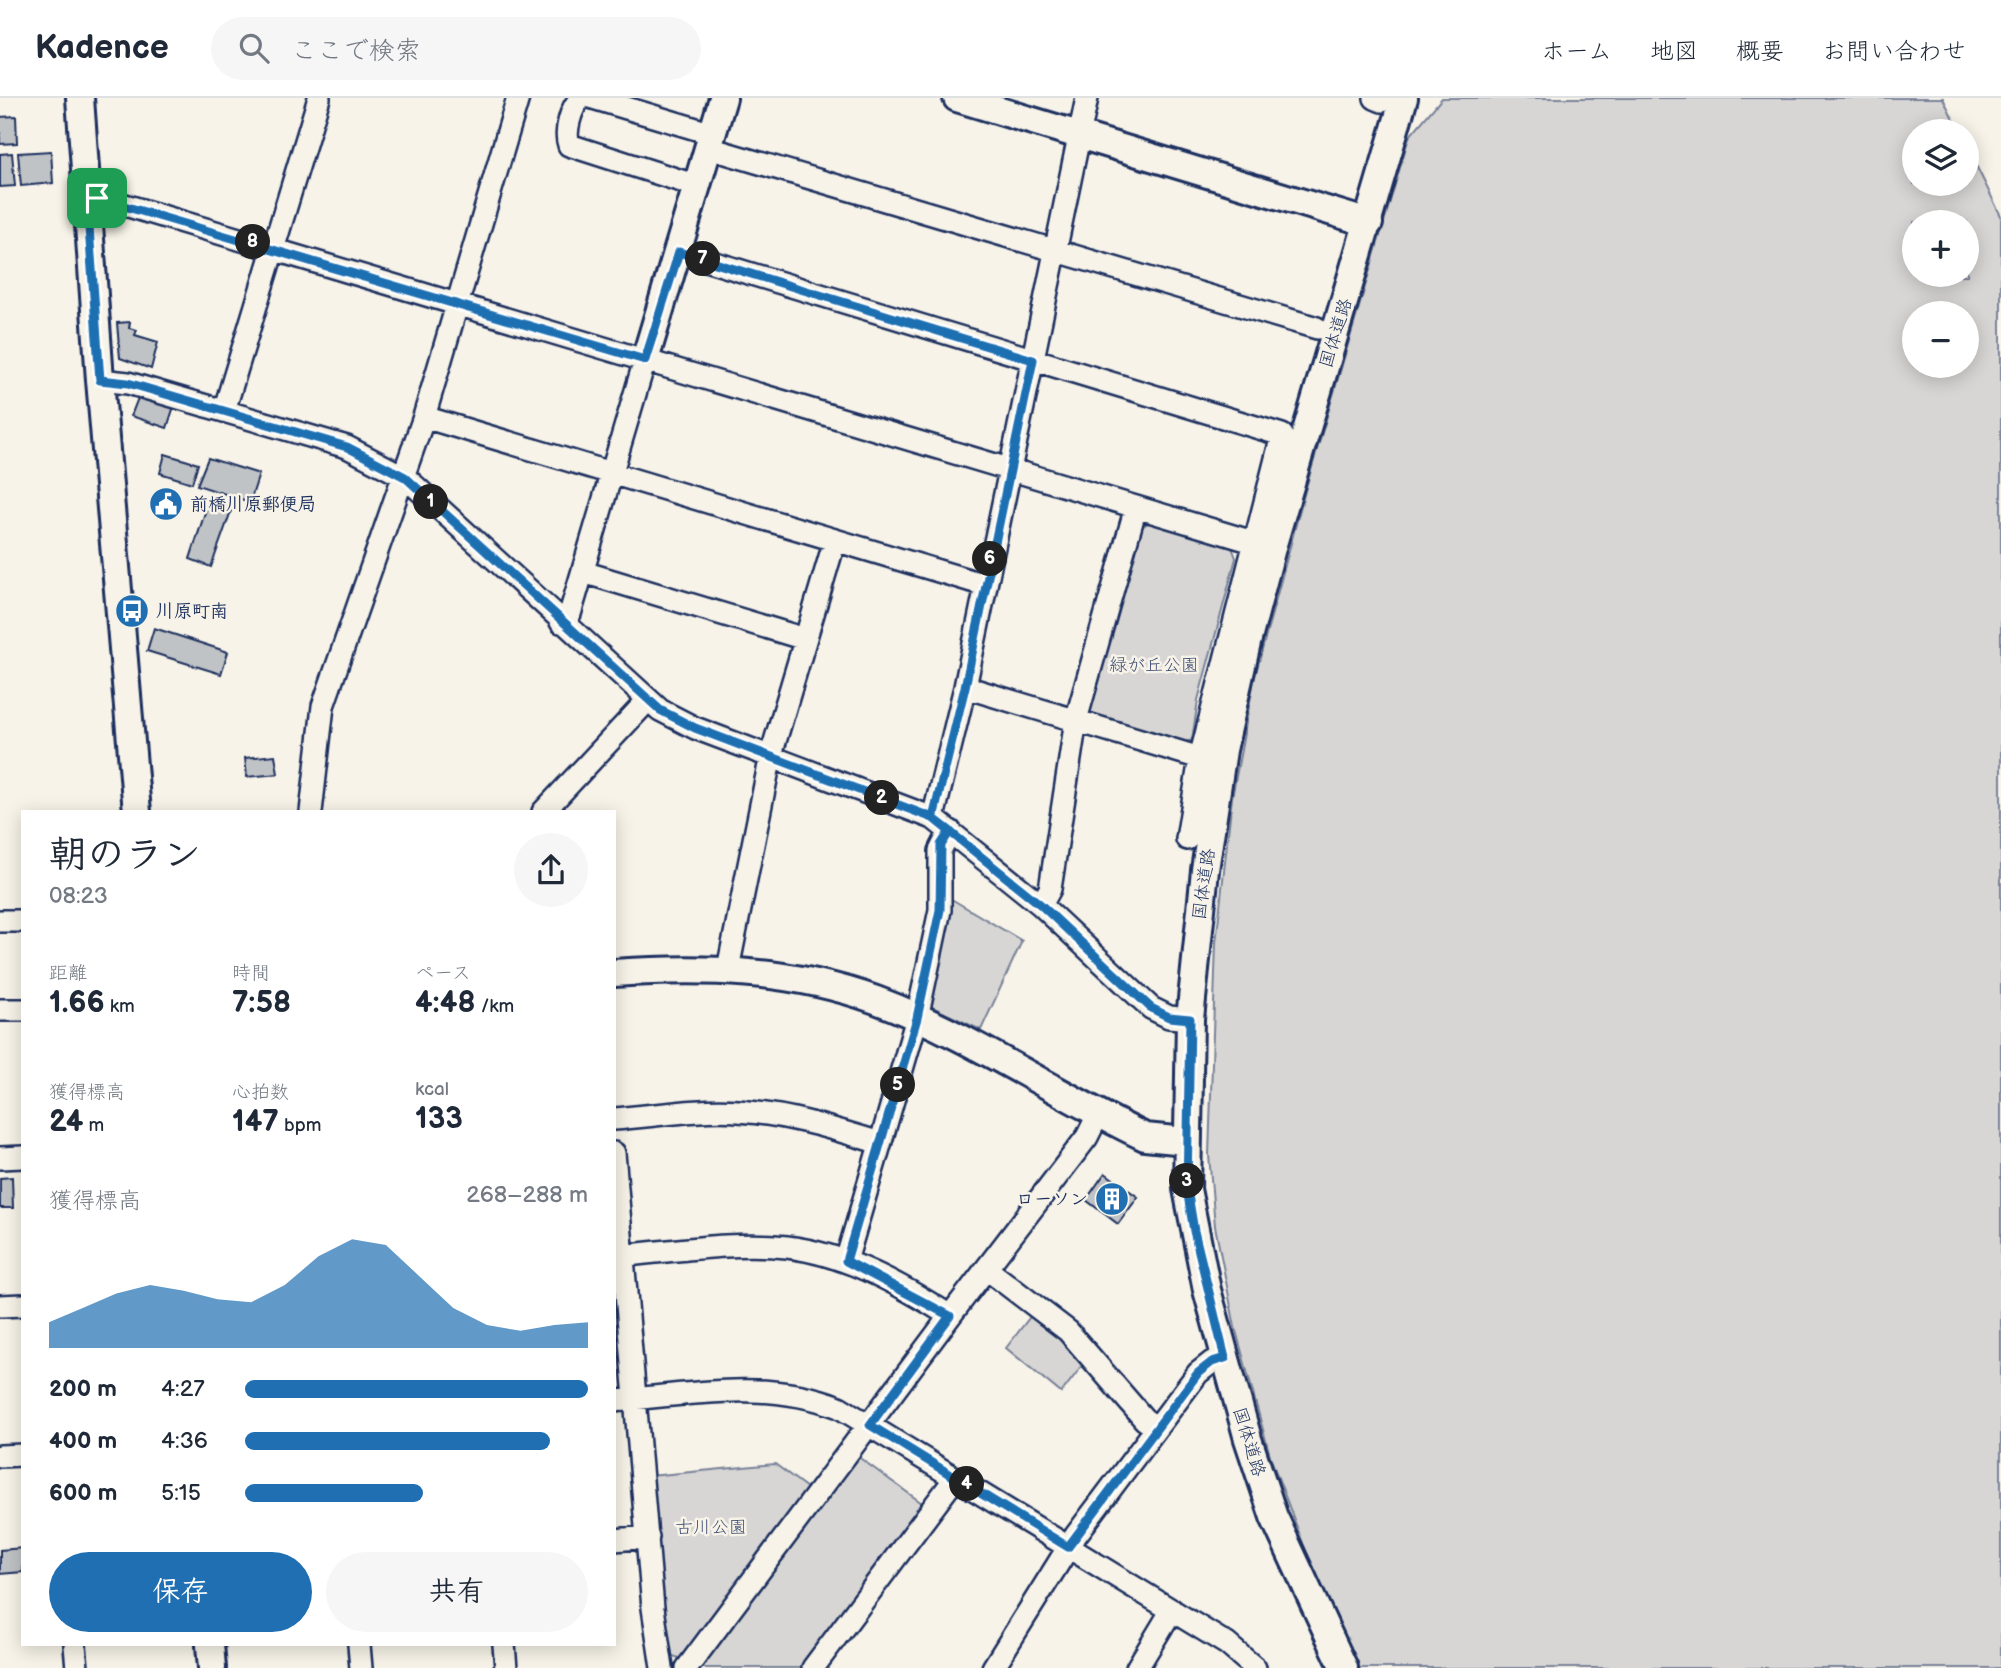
<!DOCTYPE html>
<html lang="ja">
<head>
<meta charset="utf-8">
<style>
  :root { --surface:#fff; --page:#f6f6f7; --text:#1f2937; --muted:#747a83; --line:#e0e1e3; --accent:#1f6fb2 }
  body { margin:0; font-family:"Balsamiq Sans","Klee One",sans-serif; background:var(--page); color:var(--text); height:100vh; display:flex; flex-direction:column; font-size:26px; white-space:nowrap }
  * { box-sizing:border-box; margin:0 }
  p { font-size:23px; color:var(--muted) }
  .icon { flex:none; width:38px; height:38px; fill:none; stroke:currentColor; stroke-width:2; stroke-linecap:round; stroke-linejoin:round }
  .map { position:relative; flex:1; overflow:hidden }
  .panel { position:absolute; left:21px; top:712px; width:595px; height:836px; display:flex; flex-direction:column; background:var(--surface); border-radius:0px; box-shadow:0 4px 18px #0003 }
  .panel>* { flex:none }
  .tools { position:absolute; left:1902px; top:21px; display:grid; gap:14px }
  .tools a { display:grid; place-items:center; width:77px; height:77px; border-radius:50%; background:var(--surface); box-shadow:0 4px 18px #0003; font-size:35px }
  .pin { position:absolute; display:grid; place-items:center; width:60px; height:60px; color:#fff; margin:-30px; border-radius:14px; box-shadow:0 4px 10px #0006 }
  .km { position:absolute; width:35px; height:35px; margin:-18px; border-radius:50%; background:#222; color:#fff; font-size:19px; line-height:35px; text-align:center }
  .round { display:grid; place-items:center; flex:none; width:74px; height:74px; border-radius:37px; background:var(--page) }
  .head { display:flex; align-items:center; justify-content:space-between; height:119px; padding:0 28px }
  h1 { font-size:38px; font-weight:700; line-height:52px }
  .figures { display:grid; grid-template-columns:repeat(3,1fr); gap:10px; height:119px; padding:7px 28px }
  .figures div { display:grid; align-content:center }
  .figures b { font-size:30px; font-weight:700 }
  .figures small { font-size:19px; font-weight:400 }
  .figures p { font-size:19px }
  .chart { height:196px; padding:14px 28px }
  .chart p { display:flex; justify-content:space-between }
  .chart svg { width:100%; height:126px; margin-top:7px; fill:var(--accent); opacity:.7 }
  .action { display:flex; gap:14px; margin-top:auto; padding:14px 28px }
  .action a { flex:1; height:80px; border-radius:42px; background:var(--accent); color:#fff; font-size:28px; font-weight:700; line-height:80px; text-align:center }
  .action a+a { background:var(--page); color:var(--text) }
  ul { padding:0 28px; list-style:none; font-size:23px }
  li { display:grid; grid-template-columns:112px 84px 1fr; align-items:center; height:52px }
  li i { height:18px; border-radius:9px; background:var(--accent) }
  header { display:flex; align-items:center; gap:42px; box-sizing:border-box; height:98px; padding:0 35px; background:var(--surface); border-bottom:2px solid var(--line) }
  header strong { font-size:33px }
  nav { display:flex; gap:38px; margin-inline-start:auto; font-size:24px }
  .search { width:490px; height:63px; background:var(--page); display:flex; align-items:center; gap:18px; box-sizing:border-box; padding:0 24px; border-radius:38px; color:var(--muted); font-size:26px }
  .map>svg:first-child { display:block }
  .green { fill:#d7d6d4; stroke:#798299; stroke-width:2; fill-rule:evenodd }
  .building { fill:#c0c3c5; stroke:#1b2f5e; stroke-width:2 }
  .lines { fill:none; stroke-linecap:round; stroke-linejoin:round }
  .minor-casing { stroke:#1b2f5e; stroke-width:26 }
  .tertiary-casing { stroke:#1b2f5e; stroke-width:32 }
  .minor { stroke:#f7f3e8; stroke-width:21 }
  .tertiary { stroke:#f7f3e8; stroke-width:26 }
  .route-casing { stroke:#fff; stroke-width:14 }
  .route { stroke:#1f6fb2; stroke-width:9 }
  .labels { text-anchor:middle; dominant-baseline:central; stroke-width:5; stroke-linejoin:round; paint-order:stroke }
  .street-label { font-size:18px; fill:#1b2f5e; stroke:#f7f3e8 }
  .poi-label { font-size:18px; font-weight:bold; fill:#1b2f5e; stroke:#f7f3e8; text-anchor:start }
  .park-label { font-size:18px; fill:#415076; stroke:#f7f3e8 }
</style>
</head>
<body>
<header>
<strong>Kadence</strong>
<div class="search"><svg class="icon" aria-label="search" viewBox="0 0 24 24"><circle cx="10" cy="10" r="6"/><path d="M15 15l6 6"/></svg>ここで検索</div>
<nav><a>ホーム</a><a>地図</a><a>概要</a><a>お問い合わせ</a></nav>
</header>
<div class="map">
<svg width="2001" height="1570" viewBox="0 0 2001 1570">
  <rect width="100%" height="100%" fill="#f7f3e8"/>
  <filter id="ink" filterUnits="userSpaceOnUse"><feTurbulence type="fractalNoise" baseFrequency=".0143" numOctaves="2"/><feDisplacementMap in="SourceGraphic" scale="14" xChannelSelector="R" yChannelSelector="G"/><feConvolveMatrix kernelMatrix="1 2 1 2 8 2 1 2 1" color-interpolation-filters="sRGB"/></filter>
  <g filter="url(#ink)">
    <path class="green" d="M1442,0H1943L1959,33H1914V86H1967V49L2001,118V1570H1359L1320,1490L1271,1361L1235,1229L1215,1128L1209,1057L1216,845L1232,700L1254,582L1305,393L1409,39ZM1914,124H1967V177H1914ZM1914,215H1967V268H1914Z
      M1150,424L1232,449L1236,460L1198,602L1192,642L1182,645L1093,618L1087,611L1140,430Z
      M948,799L1022,843L981,932L932,909L930,903Z
      M1033,1215L1053,1230L1085,1264L1061,1295L1006,1250Z
      M857,1358L926,1408L804,1570H696Z
      M775,1366L811,1393L685,1562L667,1556L650,1378Z"/>
    <path class="building" d="M16,18L17,45L0,46V19Z
      M51,53L53,85L21,88L18,55Z
      M12,55L15,88L0,89V56Z
      M130,224L129,230L137,232L135,237L158,244L151,271L120,260L117,225Z
      M140,295L175,305L167,330L131,318Z
      M165,356L198,366L192,385L160,375Z
      M208,360L259,376L250,404L197,387Z
      M209,402L232,410L211,469L190,461Z
      M154,530L228,554L221,576L147,553Z
      M275,657L278,676L247,679L245,660Z
      M1105,1075L1138,1099L1118,1126L1086,1102Z
      M12,1079L13,1110H0V1080Z
      M23,1450V1474L0,1476V1452Z"/>
    <g class="lines">
      <g class="minor-casing">
        <path id="minor" d="M581,0C571,9 564,34 569,47L697,88
          M593,0L713,36
          M1375,0L1382,3
          M709,50L1317,230
          M87,101H105L1253,444
          M679,154L1282,337L1200,660L1187,741
          M100,282L128,285L347,349L405,379L660,612L695,630L933,720L1041,807L1151,910L1169,919L1190,921
          M224,313L319,0
          M424,319L985,487
          M583,474L805,541
          M561,524L570,516L645,262
          M965,589L1200,660
          M311,714L323,608L424,319L518,0
          M543,714L647,603
          M933,720L965,589L1087,0
          M1041,807L1050,791L1076,622L1136,409
          M0,823H23
          M728,871L771,657L835,442
          M0,912H23
          M614,1021C655,1018 698,1010 738,1013C788,1016 834,1031 880,1045
          M614,1055L653,1510L662,1570
          M0,1060L23,1059
          M614,1158C671,1154 730,1143 787,1149C846,1156 900,1186 950,1218
          M846,1163L917,920L940,812V753L950,733
          M988,1172L1068,1233L1144,1321L1156,1330
          M0,1208L23,1207
          M614,1303C689,1296 768,1281 839,1309L1227,1546L1255,1570
          M0,1358L23,1357
          M614,1442L648,1439
          M75,1547L77,1570
          M359,1547L361,1570
          M504,1547L506,1570
          M687,1570L950,1218L1087,1039L1099,1015
          M813,1570L956,1379
          M993,1570L1076,1437L1198,1275L1212,1264L1225,1260
          M1137,1570L1172,1512"/>
      </g>
      <g class="tertiary-casing">
        <path id="tertiary" d="M80,0L100,282L137,714
          M957,0L1369,125
          M645,262L723,0
          M614,875C704,869 790,871 876,902C970,937 1055,996 1145,1039L1186,1043
          M210,1547L212,1570
          M1344,1570L1274,1419L1248,1341L1207,1192L1187,1091L1190,921L1205,772L1223,652L1247,545L1273,446L1404,0"/>
      </g>
      <use href="#minor" class="minor"/>
      <use href="#tertiary" class="tertiary"/>
    </g>
  </g>
  <g class="lines" filter="url(#ink)">
    <g class="route-casing">
      <path id="route" d="M97,100L87,102L100,282L128,285L347,349L405,379L660,612L695,630L933,720L1041,807L1151,910L1169,919L1190,921L1187,1091L1194,1133L1225,1260L1212,1264L1198,1275L1068,1449L870,1327L950,1218L846,1163L917,920L940,812L941,747L950,733L933,720L965,589L1033,262L679,154L645,262L97,100"/>
    </g>
    <use href="#route" class="route"/>
  </g>
  <defs>
    <g id="civic-disc" transform="scale(1.75)"><circle r="9.5" fill="#1f6fb2" stroke="#f7f3e8"/><path d="M-.6-6.5H3V-4.5H.6V-3L4-1V1h2V6H-6V1h2V-1L-.6-3ZM-1.2 2.5V6h2.4V2.5Z" fill="#fff"/></g>
    <g id="bus-disc" transform="scale(1.75)"><circle r="9.5" fill="#1f6fb2" stroke="#f7f3e8"/><path d="M-5-6H5V4H4V6H2V4H-2V6H-4V4H-5ZM-3.5-4V0h7V-4ZM-3.5 1.2v1.5H-2V1.2ZM2 1.2v1.5H3.5V1.2Z" fill="#fff"/></g>
    <g id="building-disc" transform="scale(1.75)"><circle r="9.5" fill="#1f6fb2" stroke="#f7f3e8"/><path d="M-4-6H4V6H1V3H-1V6H-4ZM-2.5-4.3h1.7v1.8h-1.7ZM.8-4.3h1.7v1.8H.8ZM-2.5-1h1.7V.8h-1.7ZM.8-1h1.7V.8H.8Z" fill="#fff"/></g>
  </defs>
  <g fill-rule="evenodd">
    <use href="#civic-disc" x="166" y="406"/>
    <use href="#bus-disc" x="132" y="513"/>
    <use href="#building-disc" x="1112" y="1101"/>
  </g>
  <g class="labels">
    <g class="street-label">
      <text transform="translate(1336 235) rotate(-73)">国体道路</text>
      <text transform="translate(1204 786) rotate(-82)">国体道路</text>
      <text transform="translate(1249 1344) rotate(73)">国体道路</text>
    </g>
    <g class="poi-label">
      <text x="190" y="406">前橋川原郵便局</text>
      <text x="156" y="513">川原町南</text>
      <text x="1088" y="1101" text-anchor="end">ローソン</text>
    </g>
    <g class="park-label">
      <text x="1154" y="567">緑が丘公園</text>
      <text x="711" y="1429">古川公園</text>
    </g>
  </g>
</svg>
<div class="tools">
<a><svg class="icon" aria-label="layers" viewBox="0 0 24 24"><path d="M12 4l9 5-9 5-9-5zM3 14l9 5 9-5"/></svg></a>
<a>+</a>
<a>−</a>
</div>
<div class="pin" style="left:97px;top:100px;background:#1e9e55"><svg class="icon" aria-label="arrive" viewBox="0 0 24 24"><path d="M6 21V4h12l-3 4 3 4H6"/></svg></div>
<b class="km" style="left:431px;top:404px">1</b>
<b class="km" style="left:882px;top:700px">2</b>
<b class="km" style="left:1187px;top:1083px">3</b>
<b class="km" style="left:967px;top:1386px">4</b>
<b class="km" style="left:898px;top:987px">5</b>
<b class="km" style="left:990px;top:461px">6</b>
<b class="km" style="left:703px;top:161px">7</b>
<b class="km" style="left:253px;top:144px">8</b>
<section class="panel">
<div class="head"><div><h1>朝のラン</h1><p>08:23</p></div><a class="round"><svg class="icon" aria-label="share" viewBox="0 0 24 24"><path d="M12 15V3M7 8l5-5 5 5M5 13v7h14v-7"/></svg></a></div>
<div class="figures">
<div><p>距離</p><b>1.66<small> km</small></b></div>
<div><p>時間</p><b>7:58</b></div>
<div><p>ペース</p><b>4:48<small> /km</small></b></div>
</div>
<div class="figures">
<div><p>獲得標高</p><b>24<small> m</small></b></div>
<div><p>心拍数</p><b>147<small> bpm</small></b></div>
<div><p>kcal</p><b>133</b></div>
</div>
<div class="chart"><p><span>獲得標高</span>268–288 m</p>
<svg viewBox="0 0 160 44" preserveAspectRatio="none"><path d="M0 44V35L10 30L20 25L30 22L40 24L50 27L60 28L70 22L80 12L90 6L100 8L110 19L120 30L130 36L140 38L150 36L160 35V44z"/></svg>
</div>
<ul>
<li><b>200 m</b>4:27<i style="width:100%"></i></li>
<li><b>400 m</b>4:36<i style="width:89%"></i></li>
<li><b>600 m</b>5:15<i style="width:52%"></i></li>
</ul>
<div class="action"><a>保存</a><a>共有</a></div>
</section>
</div>
</body>
</html>
